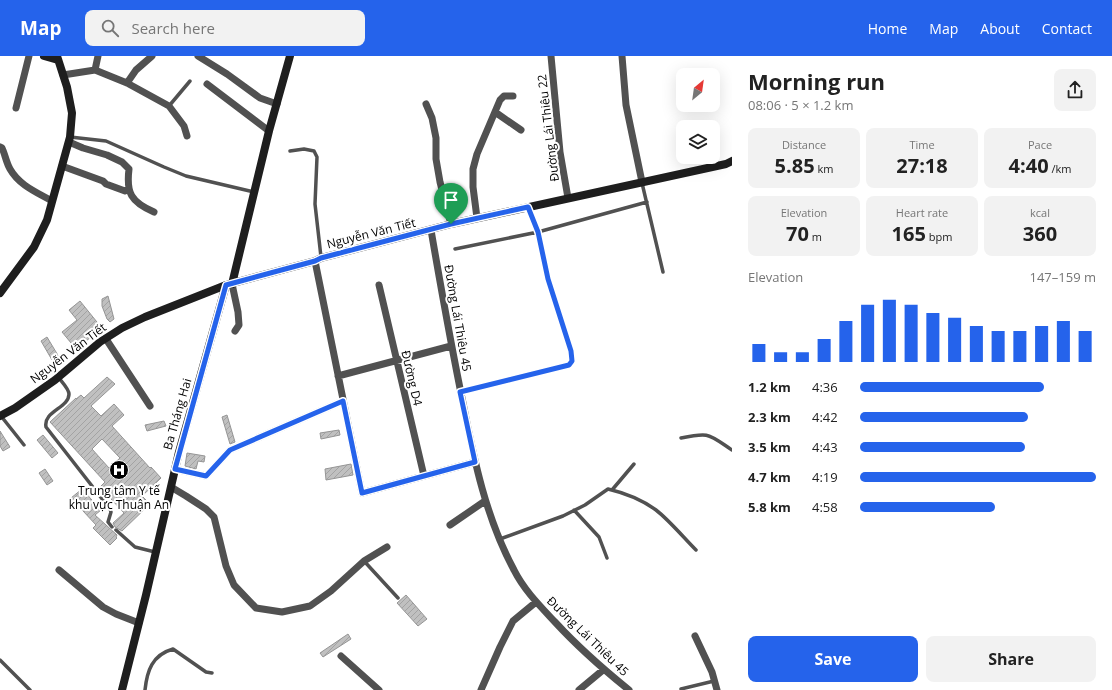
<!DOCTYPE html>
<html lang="en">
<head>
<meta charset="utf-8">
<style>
  :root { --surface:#fff; --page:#f2f2f2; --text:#222; --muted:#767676; --accent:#2563eb }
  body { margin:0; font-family:"Open Sans",sans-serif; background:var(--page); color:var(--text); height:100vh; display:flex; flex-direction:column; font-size:15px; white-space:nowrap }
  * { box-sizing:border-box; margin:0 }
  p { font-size:13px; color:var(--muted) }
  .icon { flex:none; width:22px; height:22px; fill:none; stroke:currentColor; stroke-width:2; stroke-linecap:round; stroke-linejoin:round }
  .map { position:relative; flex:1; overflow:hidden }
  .side { display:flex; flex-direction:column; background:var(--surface); width:380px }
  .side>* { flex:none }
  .needle { width:26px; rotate:29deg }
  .tools { position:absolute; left:676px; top:12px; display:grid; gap:8px }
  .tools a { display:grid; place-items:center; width:44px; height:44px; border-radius:8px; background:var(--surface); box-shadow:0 4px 16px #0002; font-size:20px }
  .pin { position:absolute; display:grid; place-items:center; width:34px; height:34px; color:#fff; margin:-41px -17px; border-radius:50% 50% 50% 0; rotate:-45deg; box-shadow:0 0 4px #0007 }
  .pin .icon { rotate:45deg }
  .round { display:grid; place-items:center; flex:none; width:42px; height:42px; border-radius:8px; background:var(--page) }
  .head { display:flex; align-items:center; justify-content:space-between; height:68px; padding:0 16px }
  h1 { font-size:22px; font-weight:700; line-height:30px }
  .stats { display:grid; grid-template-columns:repeat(3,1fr); gap:6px; height:68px; padding:4px 16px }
  .stats div { display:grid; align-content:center; border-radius:8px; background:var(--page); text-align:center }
  .stats b { font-size:20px; font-weight:700 }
  .stats small { font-size:11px; font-weight:400 }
  .stats p { font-size:11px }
  .chart { height:112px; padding:8px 16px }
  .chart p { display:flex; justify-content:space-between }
  .chart svg { width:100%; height:72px; margin-top:4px; stroke:var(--accent); stroke-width:6 }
  .action { display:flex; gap:8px; margin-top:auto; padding:8px 16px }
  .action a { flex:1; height:46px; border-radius:8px; background:var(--accent); color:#fff; font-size:16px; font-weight:700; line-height:46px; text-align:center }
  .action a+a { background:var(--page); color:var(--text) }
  ul { padding:0 16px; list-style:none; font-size:13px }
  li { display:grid; grid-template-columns:64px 48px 1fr; align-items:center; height:30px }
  li i { height:10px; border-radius:5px; background:var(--accent) }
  header { display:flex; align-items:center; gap:24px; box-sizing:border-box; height:56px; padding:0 20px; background:var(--accent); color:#fff }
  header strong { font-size:19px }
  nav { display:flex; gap:22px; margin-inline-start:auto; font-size:14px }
  .search { width:280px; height:36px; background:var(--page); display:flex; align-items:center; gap:10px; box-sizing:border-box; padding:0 14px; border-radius:8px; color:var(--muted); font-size:15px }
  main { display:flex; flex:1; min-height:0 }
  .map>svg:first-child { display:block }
  .building { fill:url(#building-hatch); stroke:#959595; fill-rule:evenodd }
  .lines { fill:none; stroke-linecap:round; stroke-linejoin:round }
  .lane { stroke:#515151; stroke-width:3.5 }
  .street { stroke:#515151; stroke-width:7 }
  .secondary { stroke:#1e1e1e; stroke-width:8 }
  .route-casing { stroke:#fff; stroke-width:8 }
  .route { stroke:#2563eb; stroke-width:5 }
  .labels { text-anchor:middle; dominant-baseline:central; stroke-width:4; stroke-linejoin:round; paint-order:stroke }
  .street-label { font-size:12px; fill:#000; stroke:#fff }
  .poi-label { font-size:12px; fill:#000; stroke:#fff }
</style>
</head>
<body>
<header>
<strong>Map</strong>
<div class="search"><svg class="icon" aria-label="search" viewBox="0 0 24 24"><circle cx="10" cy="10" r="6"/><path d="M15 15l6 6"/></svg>Search here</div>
<nav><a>Home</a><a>Map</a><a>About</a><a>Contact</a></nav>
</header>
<main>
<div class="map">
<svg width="732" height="634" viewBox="0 0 732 634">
  <defs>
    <pattern id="building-hatch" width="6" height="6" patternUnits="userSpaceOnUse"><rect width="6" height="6" fill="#c0c0c0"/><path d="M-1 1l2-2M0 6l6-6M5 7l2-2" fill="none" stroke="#a3a3a3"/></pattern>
  </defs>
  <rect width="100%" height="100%" fill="#fff"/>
  <path class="building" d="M108,240L114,263L110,266L107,263L102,250V243Z
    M80,245L101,271V273L76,293L62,276L77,264L69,254Z
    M47,281L59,301L52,304L41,285Z
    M107,321L115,328L91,350L101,360L114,348L124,359L112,370L150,412L151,411L161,422L142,440L150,448L122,475L115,471L113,467L124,457L100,431L105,426L50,366L76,342V343L81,339L84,342ZM102,383L120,402L109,412L92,393Z
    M227,359L235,386L230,388L222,361Z
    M164,365L166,370L147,375L145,369Z
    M339,374L340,379L321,383L320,377Z
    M0,375L10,391L3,395L0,390Z
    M43,379L58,397L52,402L37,384Z
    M187,397L205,400L204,406L198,405L196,413L185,410Z
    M351,408L353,419L326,424L325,413Z
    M45,413L53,425L47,429L39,417Z
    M82,433L101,454L95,459L117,479L116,481L117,482L110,489L93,472L96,469L71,442Z
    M406,539L427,563L418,570L397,547Z
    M348,578L351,583L323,601L320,597Z"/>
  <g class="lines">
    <path class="lane" d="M169,50L190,25
      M70,81L106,85L164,111L186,120L254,136
      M290,95L304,93L314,95L317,101L315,148L321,201
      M642,127L663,216
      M455,193L538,176L647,146
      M59,322C62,326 69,333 69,338C69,352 43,355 46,371L110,453L111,456L108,466L112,471
      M461,336L569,309L572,305L571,295L548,223L538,176L529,152
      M1,360L24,389
      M681,382C710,376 708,378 732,394
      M612,434L634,408
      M574,454L599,481L607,502
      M116,474L135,491L155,496
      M500,483L563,460L585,449L608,433C625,437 641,443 656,454C669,464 684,482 696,494
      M364,505L398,542
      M0,604L30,634
      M681,633L714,625
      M145,634C147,615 152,599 173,593L206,616L212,617"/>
    <path class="street" d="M198,0L227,18L260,42L277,48
      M551,0L560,96L568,142
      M622,0L626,49L642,126
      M95,14L127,27L169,50L184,70L187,80
      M63,19L95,14L98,0
      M127,27L136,14L152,0
      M207,28L269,75
      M426,48L432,62L436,82V103L440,126L451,168
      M16,52L29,0
      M495,56L521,74
      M69,86L83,92L107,99L122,106L129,113C126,137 131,146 154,156
      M0,91L2,92C5,98 6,106 10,113C19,129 36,136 52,145
      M62,110L103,125L106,128L125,135L128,134
      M477,162L473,131V113L477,98L500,44L504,40H513
      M431,174C441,232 451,289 463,347C474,404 486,462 514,514C524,534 540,550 555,566C578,591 603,613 629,634
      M315,205L362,437L475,406
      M232,228L238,256L239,269L235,275
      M379,229L424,420
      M106,283L150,350
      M338,320L451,290
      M175,413L206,420L230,394L343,345
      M171,431L186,440L206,453L214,461L226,510L234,529L256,552L282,556L310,550L331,535L364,505L387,491
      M450,469L485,445
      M59,514L103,551L116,558L139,567
      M695,580L712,616L717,634
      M341,600L379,634
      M481,634L500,591L513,565L536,546
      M579,634L603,614"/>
    <path class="secondary" d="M44,0L58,4
      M232,228L269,75L290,0
      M0,237L34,191L47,164L70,81L72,57L67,31L57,0
      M0,360L15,352L55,324L100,286L122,272L145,261L226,229L315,205L321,202L451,168L726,108L732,105
      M122,634L146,539L179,396L226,229"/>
  </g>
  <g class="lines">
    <g class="route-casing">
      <path id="route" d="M528,151L538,176L548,223L571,295L572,305L569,309L460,336L475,406L362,437L343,345L230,394L206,420L175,413L226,229L315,205L321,202L451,168Z"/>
    </g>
    <use href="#route" class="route"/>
  </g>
  <defs>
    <g id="hospital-disc" transform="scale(1)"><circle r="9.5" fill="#000" stroke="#fff"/><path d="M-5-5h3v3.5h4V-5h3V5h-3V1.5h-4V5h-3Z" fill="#fff"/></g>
  </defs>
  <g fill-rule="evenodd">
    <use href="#hospital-disc" x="119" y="414"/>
  </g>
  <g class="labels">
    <g class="street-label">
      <text transform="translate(548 72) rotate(-97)">Đường Lái Thiêu 22</text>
      <text transform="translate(371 177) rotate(-14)">Nguyễn Văn Tiết</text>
      <text transform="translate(458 262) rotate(80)">Đường Lái Thiêu 45</text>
      <text transform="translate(68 297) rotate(-37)">Nguyễn Văn Tiết</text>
      <text transform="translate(412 322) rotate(77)">Đường D4</text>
      <text transform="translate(177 358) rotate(-74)">Ba Tháng Hai</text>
      <text transform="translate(588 580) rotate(44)">Đường Lái Thiêu 45</text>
    </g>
    <g class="poi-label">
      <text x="119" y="434">Trung tâm Y tế<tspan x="119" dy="14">khu vực Thuận An</tspan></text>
    </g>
  </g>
</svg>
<div class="tools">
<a><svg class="needle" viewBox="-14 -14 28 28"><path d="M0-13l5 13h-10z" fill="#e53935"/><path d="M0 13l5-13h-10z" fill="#767676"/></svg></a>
<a><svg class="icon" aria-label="layers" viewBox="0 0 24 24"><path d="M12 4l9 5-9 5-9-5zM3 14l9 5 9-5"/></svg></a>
</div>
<div class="pin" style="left:451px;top:168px;background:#1e9e55"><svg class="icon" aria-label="arrive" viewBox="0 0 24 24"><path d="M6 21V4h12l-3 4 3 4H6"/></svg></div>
</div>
<section class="side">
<div class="head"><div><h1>Morning run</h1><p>08:06 · 5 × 1.2 km</p></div><a class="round"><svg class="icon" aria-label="share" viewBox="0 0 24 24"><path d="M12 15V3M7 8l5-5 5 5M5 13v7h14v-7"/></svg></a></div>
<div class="stats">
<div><p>Distance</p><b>5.85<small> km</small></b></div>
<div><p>Time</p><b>27:18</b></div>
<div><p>Pace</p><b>4:40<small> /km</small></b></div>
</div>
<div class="stats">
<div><p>Elevation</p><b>70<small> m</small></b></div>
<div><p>Heart rate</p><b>165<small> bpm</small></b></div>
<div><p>kcal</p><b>360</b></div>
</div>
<div class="chart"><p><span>Elevation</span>147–159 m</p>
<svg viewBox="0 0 160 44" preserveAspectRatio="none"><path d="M5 44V33M15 44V38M25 44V38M35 44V30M45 44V19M55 44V9M65 44V6M75 44V9M85 44V14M95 44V17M105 44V22M115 44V25M125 44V25M135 44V22M145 44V19M155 44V25"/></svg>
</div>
<ul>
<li><b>1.2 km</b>4:36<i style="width:78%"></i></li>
<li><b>2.3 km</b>4:42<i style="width:71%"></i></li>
<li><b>3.5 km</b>4:43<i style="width:70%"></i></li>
<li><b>4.7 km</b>4:19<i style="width:100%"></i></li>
<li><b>5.8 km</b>4:58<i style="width:57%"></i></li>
</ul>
<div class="action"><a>Save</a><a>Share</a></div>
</section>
</main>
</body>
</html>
